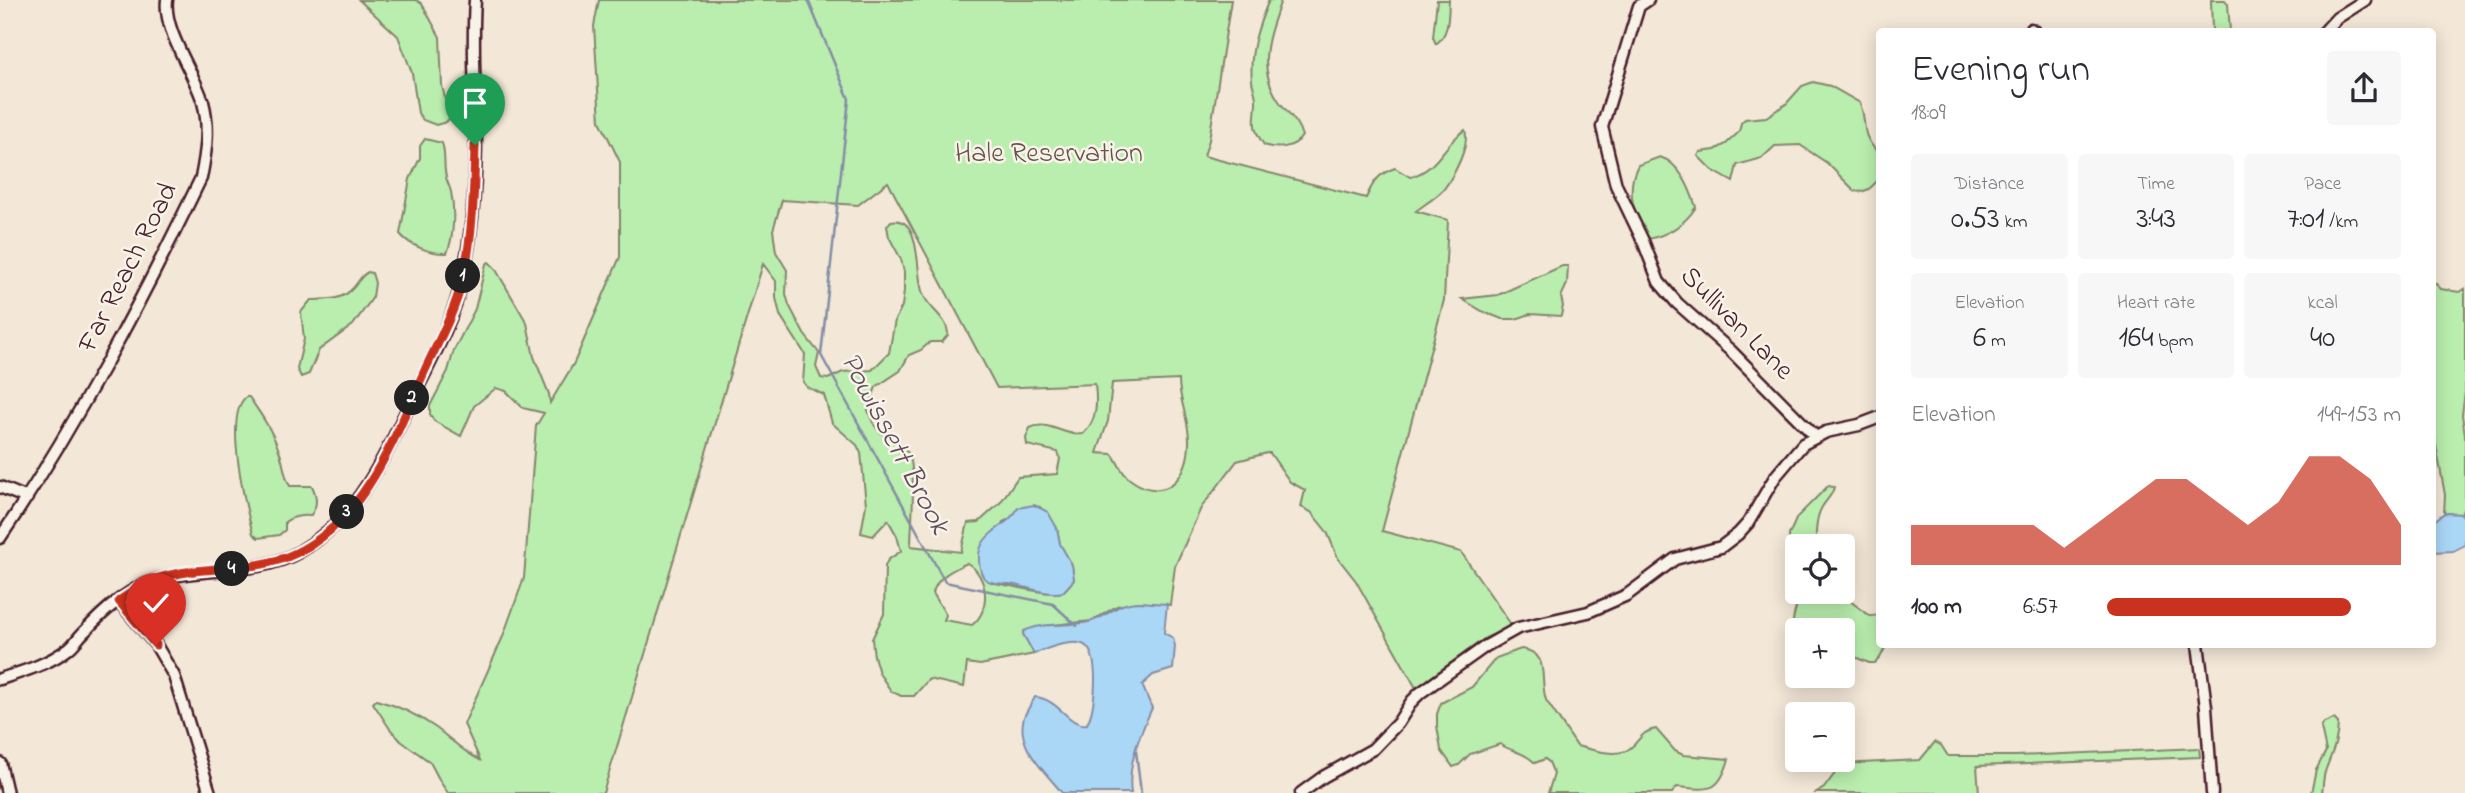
<!DOCTYPE html>
<html lang="en">
<head>
<meta charset="utf-8">
<style>
  :root { --surface:#fff; --page:#f7f7f7; --text:#2b2b33; --muted:#7c7c81; --accent:#c8321e }
  body { margin:0; font-family:"Indie Flower",sans-serif; background:var(--page); color:var(--text); height:100vh; display:flex; flex-direction:column; font-size:26px; white-space:nowrap }
  * { box-sizing:border-box; margin:0 }
  p { font-size:23px; color:var(--muted) }
  .icon { flex:none; width:38px; height:38px; fill:none; stroke:currentColor; stroke-width:2; stroke-linecap:round; stroke-linejoin:round }
  .map { position:relative; flex:1; overflow:hidden }
  .side { position:absolute; left:1876px; top:28px; width:560px; height:620px; display:flex; flex-direction:column; background:var(--surface); border-radius:7px; box-shadow:0 4px 18px #0003 }
  .side>* { flex:none }
  .tools { position:absolute; left:1785px; top:534px; display:grid; gap:14px }
  .tools a { display:grid; place-items:center; width:70px; height:70px; border-radius:7px; background:var(--surface); box-shadow:0 4px 18px #0003; font-size:35px }
  .pin { position:absolute; display:grid; place-items:center; width:60px; height:60px; color:#fff; margin:-72px -30px; border-radius:50% 50% 50% 0; rotate:-45deg; box-shadow:0 0 7px #0007 }
  .pin .icon { rotate:45deg }
  .km { position:absolute; width:35px; height:35px; margin:-18px; border-radius:50%; background:#222; color:#fff; font-size:19px; line-height:35px; text-align:center }
  .round { display:grid; place-items:center; flex:none; width:74px; height:74px; border-radius:7px; background:var(--page) }
  .head { display:flex; align-items:center; justify-content:space-between; height:119px; padding:0 35px }
  h1 { font-size:38px; font-weight:600; line-height:52px }
  .figures { display:grid; grid-template-columns:repeat(3,1fr); gap:10px; height:119px; padding:7px 35px }
  .figures div { display:grid; align-content:center; border-radius:7px; background:var(--page); text-align:center }
  .figures b { font-size:30px; font-weight:600 }
  .figures small { font-size:19px; font-weight:400 }
  .figures p { font-size:19px }
  .chart { height:196px; padding:14px 35px }
  .chart p { display:flex; justify-content:space-between }
  .chart svg { width:100%; height:126px; margin-top:7px; fill:var(--accent); opacity:.7 }
  ul { padding:0 35px; list-style:none; font-size:23px }
  li { display:grid; grid-template-columns:112px 84px 1fr; align-items:center; height:52px }
  li i { height:18px; border-radius:9px; background:var(--accent) }
  .map>svg:first-child { display:block }
  .green { fill:#baeeae; stroke:#82866c; stroke-width:2; fill-rule:evenodd }
  .water { fill:#abd7f7; stroke:#848da5; stroke-width:2 }
  .lines { fill:none; stroke-linecap:round; stroke-linejoin:round }
  .stream { stroke:#848da5; stroke-width:2.5 }
  .street-casing { stroke:#4a1f2b; stroke-width:15 }
  .street { stroke:#f7f3e8; stroke-width:10 }
  .route-casing { stroke:#fff; stroke-width:14 }
  .route { stroke:#c8321e; stroke-width:9 }
  .labels { text-anchor:middle; dominant-baseline:central; stroke-width:5; stroke-linejoin:round; paint-order:stroke }
  .park-label { font-size:28px; fill:#66534c; stroke:#f7f3e8 }
  .street-label { font-size:28px; fill:#4a1f2b; stroke:#f7f3e8 }
  .water-label { font-size:30px; font-style:italic; fill:#624d5e; stroke:#f7f3e8 }
</style>
</head>
<body>
<div class="map">
<svg width="2465" height="793" viewBox="0 0 2465 793">
  <rect width="100%" height="100%" fill="#f3e7d7"/>
  <filter id="ink" filterUnits="userSpaceOnUse"><feTurbulence type="fractalNoise" baseFrequency=".0143" numOctaves="2"/><feDisplacementMap in="SourceGraphic" scale="14" xChannelSelector="R" yChannelSelector="G"/><feConvolveMatrix kernelMatrix="1 2 1 2 8 2 1 2 1" color-interpolation-filters="sRGB"/></filter>
  <g filter="url(#ink)">
    <path class="green" d="M359,0H416L422,4L440,37L442,86L450,118L446,122L436,125L423,120L418,113L412,73L398,36Z
      M599,0H1231L1209,140L1204,156L1366,198C1373,182 1378,174 1395,168L1410,177C1439,169 1443,144 1465,130C1470,146 1454,175 1444,189C1437,197 1425,204 1416,211L1448,220L1444,300L1382,531L1461,552L1512,626L1485,638L1416,688L1356,581L1338,558L1327,532L1311,512L1301,507L1305,490L1290,482L1270,453H1267L1237,461L1201,508L1175,566L1170,605L1138,602L1117,606L1092,621L1042,626L1023,634L1034,654L980,665L967,663L964,687L929,679L914,696H901L891,691L879,673L874,656L872,639L884,614L885,566L888,560L901,551L897,536L888,520L873,536L861,533L866,505L861,453L857,445L832,423L824,395L807,387L803,382L805,354L780,315L776,298V281L763,264L603,793H448L441,783L430,762L401,741L390,729L373,703L376,700C396,705 419,716 436,728C451,739 463,752 480,760L464,724L502,639L524,578L536,426L544,413L523,408L506,391L496,388L474,406L461,436L434,421L430,414V406L448,371L454,350L475,309L486,264L489,262L495,268L527,323L534,357L549,394L550,403L574,363L620,257V162L600,121L594,26ZM888,182L997,388L1095,384C1097,402 1098,420 1083,434C1064,437 1048,419 1030,428L1026,438L1027,445L1058,452L1060,459L1057,474L1018,477L1000,503L979,522L968,523L961,552L911,546C911,528 917,466 908,453C893,432 879,445 868,410L876,387L900,371L909,355L921,350L930,342H942L948,335C948,317 929,310 923,294C915,276 923,214 891,221L887,226L889,237L901,259L904,272V291L902,306L895,320L889,353L872,370L843,372L828,379L821,378L816,367L819,353L804,334L789,305L786,294L787,270L776,252L773,230L782,200L858,205ZM1179,380C1179,401 1189,419 1189,440C1190,476 1166,505 1131,480C1121,474 1119,462 1112,454L1097,453L1108,421L1112,383ZM1034,506L1040,507L1057,528L1060,544L1072,565L1074,580L1063,592C1044,596 1014,585 993,583L1003,522L1014,517L1018,508ZM967,563C988,575 992,610 972,625L944,620L946,615L933,593C937,576 953,570 967,563Z
      M1269,0H1281C1268,38 1255,68 1281,104C1290,115 1298,122 1302,136C1295,148 1277,150 1264,145C1251,126 1255,123 1256,103C1257,96 1253,88 1252,81C1249,52 1258,26 1269,0Z
      M1437,0H1449C1448,16 1450,33 1436,44L1433,37Z
      M2211,0H2225L2228,4L2230,31H2212Z
      M1813,82L1830,86L1860,103C1869,128 1858,131 1879,154V179C1872,187 1866,194 1855,191L1827,163L1800,145L1775,146L1762,158L1737,165L1733,182L1712,170L1698,156L1700,152L1715,150L1726,144L1739,132L1741,123L1745,119L1766,117L1786,104L1802,86Z
      M425,139L442,143C446,154 443,165 446,177C447,182 450,187 451,192C455,211 454,236 447,253C431,254 410,246 400,234L410,179L420,158V146Z
      M1660,157C1680,163 1690,189 1696,207C1685,224 1668,235 1648,239C1634,219 1625,189 1638,165Z
      M1562,266H1568L1567,284L1561,297L1563,306L1561,316L1530,314L1516,319H1502L1482,311L1462,299L1498,295Z
      M368,272L372,273L375,283L373,297L353,325L319,350L309,374L301,377L297,369L304,339L301,312L311,300C327,299 342,301 353,288C359,282 360,276 368,272Z
      M2432,280L2441,289L2459,292L2465,288V392L2462,415L2465,434V508L2461,514L2444,513L2445,495L2436,445L2432,404Z
      M246,397H249C260,413 272,430 278,448C284,461 283,474 290,486H312C317,496 318,507 310,516C302,515 291,517 285,522V530L279,535L258,538L253,534C246,508 223,415 246,397Z
      M1828,486L1834,487C1832,496 1827,499 1822,507C1816,517 1815,534 1817,546H1797V573L1790,565L1789,535L1797,517Z
      M1800,592H1838L1870,616L1879,615L1880,644H1887L1880,658L1875,663H1869L1843,652V630H1797V638C1787,622 1798,608 1800,592Z
      M1521,649C1551,652 1539,680 1546,700L1577,746C1590,749 1616,758 1629,749C1641,741 1639,732 1656,729L1675,751L1683,755L1729,759C1719,793 1710,790 1677,787L1672,793H1548L1554,774L1549,762L1545,759L1535,763C1523,751 1514,753 1500,744L1470,754L1459,765L1453,767L1441,750L1437,726V714L1441,703L1472,687L1496,658Z
      M2334,719L2338,723C2338,741 2332,753 2326,769C2323,776 2323,786 2322,793H2311L2316,770L2326,751L2321,728L2324,723Z
      M1935,742L1941,745L1948,756H2016L2199,748L2200,757L1977,766L1979,793H1816L1824,788L1842,764L1920,760Z"/>
    <path class="water" d="M1034,505L1048,512L1057,528L1060,544L1072,565L1074,580L1063,592C1045,596 1027,586 1009,584C995,583 983,585 980,568C972,532 1007,530 1018,508Z
      M2444,513L2461,514L2465,518V545L2453,551L2433,552V522Z
      M1138,602L1167,604L1164,633L1173,638L1175,646L1173,669L1153,675L1142,685L1152,708C1140,734 1127,764 1131,793H1062C1046,772 1015,747 1024,717C1027,710 1032,703 1035,697C1060,699 1068,727 1087,724C1095,709 1100,661 1087,647C1077,636 1045,649 1034,654L1023,634L1024,631C1045,621 1070,628 1092,621C1112,615 1112,604 1138,602Z"/>
    <g class="lines">
      <path class="stream" d="M808,0L849,99L821,355L945,582L1053,604L1077,626
        M1136,751L1141,793"/>
      <g class="street-casing">
        <path id="street" d="M1648,0L1639,6L1602,127L1616,185L1643,241L1659,282L1677,303L1731,351L1815,436
          M2031,29L2035,32
          M2324,32L2337,18L2365,0
          M0,487L27,498
          M0,538C77,424 141,302 201,178C206,153 210,128 203,102C194,72 163,31 167,0
          M119,601L156,645L174,676L210,793
          M2198,644L2206,707L2212,793
          M0,679C22,672 49,664 68,649C75,644 79,636 86,630C102,613 123,594 144,585C193,563 251,579 299,552C351,522 379,470 404,416C423,375 453,324 462,280C473,232 476,181 476,132C475,88 472,44 475,0
          M0,763L7,793
          M1301,793L1323,777L1373,749L1398,723L1412,701L1420,693L1486,646L1518,628L1588,612L1627,595L1675,559L1721,547L1738,534L1748,523L1775,477L1803,444L1826,432L1859,425L1880,417"/>
      </g>
      <use href="#street" class="street"/>
    </g>
  </g>
  <g class="lines" filter="url(#ink)">
    <g class="route-casing">
      <path id="route" d="M156,645L119,601C134,591 148,581 166,576C209,564 254,574 296,553C366,519 395,436 425,370C438,342 454,313 462,282C473,238 474,190 475,145"/>
    </g>
    <use href="#route" class="route"/>
  </g>
  <g class="labels">
    <g class="park-label">
      <text x="1049" y="154">Hale Reservation</text>
    </g>
    <g class="street-label">
      <text transform="translate(129 268) rotate(-63)">Far Reach Road</text>
      <text transform="translate(1736 324) rotate(45)">Sullivan Lane</text>
    </g>
    <g class="water-label">
      <text transform="translate(894 444) rotate(62)">Powissett Brook</text>
    </g>
  </g>
</svg>
<div class="tools">
<a><svg class="icon" aria-label="locate" viewBox="0 0 24 24"><circle cx="12" cy="12" r="6"/><path d="M12 2v4M12 18v4M2 12h4M18 12h4"/></svg></a>
<a>+</a>
<a>−</a>
</div>
<div class="pin" style="left:475px;top:145px;background:#1e9e55"><svg class="icon" aria-label="arrive" viewBox="0 0 24 24"><path d="M6 21V4h12l-3 4 3 4H6"/></svg></div>
<div class="pin" style="left:156px;top:645px;background:#d93025"><svg class="icon" aria-label="check" viewBox="0 0 24 24"><path d="M5 12l5 5 9-10"/></svg></div>
<b class="km" style="left:463px;top:276px">1</b>
<b class="km" style="left:412px;top:398px">2</b>
<b class="km" style="left:347px;top:512px">3</b>
<b class="km" style="left:232px;top:569px">4</b>
<section class="side">
<div class="head"><div><h1>Evening run</h1><p>18:09</p></div><a class="round"><svg class="icon" aria-label="share" viewBox="0 0 24 24"><path d="M12 15V3M7 8l5-5 5 5M5 13v7h14v-7"/></svg></a></div>
<div class="figures">
<div><p>Distance</p><b>0.53<small> km</small></b></div>
<div><p>Time</p><b>3:43</b></div>
<div><p>Pace</p><b>7:01<small> /km</small></b></div>
</div>
<div class="figures">
<div><p>Elevation</p><b>6<small> m</small></b></div>
<div><p>Heart rate</p><b>164<small> bpm</small></b></div>
<div><p>kcal</p><b>40</b></div>
</div>
<div class="chart"><p><span>Elevation</span>149–153 m</p>
<svg viewBox="0 0 160 44" preserveAspectRatio="none"><path d="M0 44V30L10 30L20 30L30 30L40 30L50 38L60 30L70 22L80 14L90 14L100 22L110 30L120 22L130 6L140 6L150 14L160 30V44z"/></svg>
</div>
<ul>
<li><b>100 m</b>6:57<i style="width:83%"></i></li>
</ul>
</section>
</div>
</body>
</html>
